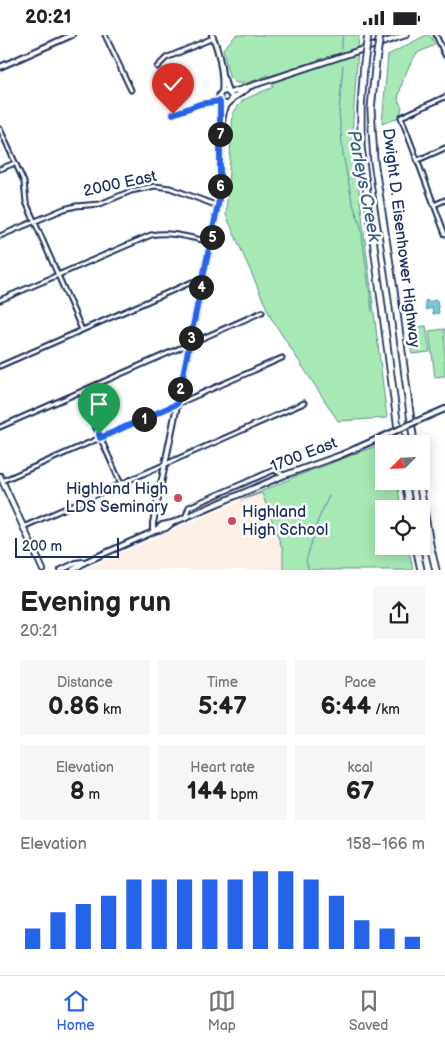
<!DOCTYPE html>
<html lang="en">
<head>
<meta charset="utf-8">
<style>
  :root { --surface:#fff; --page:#f6f6f6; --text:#202124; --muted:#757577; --line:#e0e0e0; --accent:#2563eb }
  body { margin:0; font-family:"Balsamiq Sans",sans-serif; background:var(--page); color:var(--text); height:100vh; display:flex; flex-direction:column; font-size:19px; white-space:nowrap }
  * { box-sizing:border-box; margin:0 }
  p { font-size:16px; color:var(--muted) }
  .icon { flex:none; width:28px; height:28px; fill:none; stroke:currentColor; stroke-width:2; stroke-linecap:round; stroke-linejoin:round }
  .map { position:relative; height:535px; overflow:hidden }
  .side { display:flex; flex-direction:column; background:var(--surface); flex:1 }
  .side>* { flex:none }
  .needle { width:32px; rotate:246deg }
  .tools { position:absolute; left:375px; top:400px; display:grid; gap:10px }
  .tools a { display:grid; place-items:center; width:55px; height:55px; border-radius:0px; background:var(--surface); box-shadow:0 2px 12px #0003; font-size:25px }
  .scale { position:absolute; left:15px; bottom:12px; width:104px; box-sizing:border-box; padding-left:5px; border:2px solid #1b2f5e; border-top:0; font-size:14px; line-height:18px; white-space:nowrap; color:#1b2f5e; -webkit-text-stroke:4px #fff; paint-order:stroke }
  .pin { position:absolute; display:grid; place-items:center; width:42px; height:42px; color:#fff; margin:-51px -21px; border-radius:50% 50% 50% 0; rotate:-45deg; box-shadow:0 0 5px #0007 }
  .pin .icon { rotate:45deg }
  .km { position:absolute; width:25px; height:25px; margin:-12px; border-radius:50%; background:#222; color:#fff; font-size:14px; line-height:25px; text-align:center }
  .round { display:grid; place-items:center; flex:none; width:52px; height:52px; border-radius:0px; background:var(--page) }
  .overview { display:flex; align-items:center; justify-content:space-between; height:85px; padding:0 20px }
  h1 { font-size:28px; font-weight:700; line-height:38px }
  .figures { display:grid; grid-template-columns:repeat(3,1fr); gap:8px; height:85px; padding:5px 20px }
  .figures div { display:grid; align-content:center; border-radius:0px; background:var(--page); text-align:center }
  .figures b { font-size:25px; font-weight:700 }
  .figures small { font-size:14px; font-weight:400 }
  .figures p { font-size:14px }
  .chart { height:140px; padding:10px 20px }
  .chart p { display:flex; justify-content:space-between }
  .chart svg { width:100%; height:90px; margin-top:5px; stroke:var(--accent); stroke-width:6 }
  .status { display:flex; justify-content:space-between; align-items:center; height:35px; padding:0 25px; background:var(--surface); direction:ltr }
  .status svg { height:14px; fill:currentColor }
  .tabs { display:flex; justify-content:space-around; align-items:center; height:70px; border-top:1px solid var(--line); background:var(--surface); font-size:14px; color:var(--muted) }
  .tabs a { display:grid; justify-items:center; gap:2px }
  .tabs .on { color:var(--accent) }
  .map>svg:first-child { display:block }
  .built { fill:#fdefe5 }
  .green { fill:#a6e9b4; stroke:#608c89 }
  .water { fill:#7bc8d9; stroke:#558ba8 }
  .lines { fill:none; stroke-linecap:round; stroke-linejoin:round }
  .stream { stroke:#558ba8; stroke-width:1 }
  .minor-casing { stroke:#1b2f5e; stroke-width:7 }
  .tertiary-casing { stroke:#1b2f5e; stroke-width:8 }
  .secondary-casing { stroke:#1b2f5e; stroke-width:8 }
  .motorway-casing { stroke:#1b2f5e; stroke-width:9 }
  .minor { stroke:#fff; stroke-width:3 }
  .tertiary { stroke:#fff; stroke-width:4 }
  .secondary { stroke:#fff; stroke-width:4.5 }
  .motorway { stroke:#fff; stroke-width:5.5 }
  .tertiary-bridge-casing { stroke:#1b2f5e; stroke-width:8; stroke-linecap:butt }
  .motorway-bridge-casing { stroke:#1b2f5e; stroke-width:9; stroke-linecap:butt }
  .tertiary-bridge { stroke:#fff; stroke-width:4 }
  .motorway-bridge { stroke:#fff; stroke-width:5.5 }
  .route-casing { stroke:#fff; stroke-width:10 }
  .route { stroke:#2563eb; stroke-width:6 }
  .poi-dot { fill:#d1495b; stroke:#fff; stroke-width:2 }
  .labels { text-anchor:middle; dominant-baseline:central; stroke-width:5; stroke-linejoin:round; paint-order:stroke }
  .street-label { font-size:16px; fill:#1b2f5e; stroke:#fff }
  .poi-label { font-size:16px; fill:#1b2f5e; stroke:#fff; text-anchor:end }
  .water-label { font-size:18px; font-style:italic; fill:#385d83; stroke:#fff }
</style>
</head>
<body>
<div class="status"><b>20:21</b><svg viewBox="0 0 49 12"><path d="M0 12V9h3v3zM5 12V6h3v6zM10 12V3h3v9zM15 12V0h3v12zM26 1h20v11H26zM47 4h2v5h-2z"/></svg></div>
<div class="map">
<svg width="445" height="535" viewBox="0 0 445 535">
  <rect width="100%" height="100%" fill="#fff"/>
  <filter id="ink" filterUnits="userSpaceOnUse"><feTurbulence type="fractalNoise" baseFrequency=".02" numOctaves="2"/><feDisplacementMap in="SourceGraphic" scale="10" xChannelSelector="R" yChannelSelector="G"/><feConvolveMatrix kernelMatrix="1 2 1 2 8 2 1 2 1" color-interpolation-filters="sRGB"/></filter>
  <g filter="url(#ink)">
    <path class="built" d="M262,458L283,516V535H82L241,465Z"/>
    <path class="green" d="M236,0H359L352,99L387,383L338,386L271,283L226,180L233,78L243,65L273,52L268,40C258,44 236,56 229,41C226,33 225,22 223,14Z
      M426,0H429L432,3L435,10L417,18L409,31L403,45L398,64L402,73L399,82L382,89L388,20Z
      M426,291L430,317L412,319L408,293Z
      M445,294V341L435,342L429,296Z
      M391,403L392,409H384V446H397L401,474H384V511H408L413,535H283V516L262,458L241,465L297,441L381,409Z"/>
    <path class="water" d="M427,265V267L437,265L439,278L433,279L432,273L426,275L425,266Z"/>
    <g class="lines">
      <path class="stream" d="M341,14L343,0
        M343,30L339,77L343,119L352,166L361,192L372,276
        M309,535L306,526L318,485L329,461"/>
      <g class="minor-casing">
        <path id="minor" d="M105,0L131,55
          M436,0L445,20
          M157,32L166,23L213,3
          M445,62L401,82L445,199
          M173,79L199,69L219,66
          M0,94L24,147L26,167L82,295
          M418,125L445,113
          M0,134L15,128
          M434,170L445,165
          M0,201L64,174L76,171L100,169L131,156L155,151L170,153L218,171
          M0,265L151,200C171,196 191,203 211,207
          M0,331L192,247L203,245
          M80,357L121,449
          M0,392L262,277
          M2,446L282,323
          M185,483L189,472L274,435L284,440
          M23,492L304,368"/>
      </g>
      <g class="tertiary-casing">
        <path id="tertiary" d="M212,0C219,15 224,42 222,57
          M0,32L72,0
          M222,41L224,44L228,57L232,62L231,66L228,69H222L219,63C219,58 223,55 228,57
          M230,58L406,0
          M232,64L247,54
          M220,88V67
          M415,387L445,374
          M155,496L166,493L171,489
          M153,497V488L219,165L221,92L224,76L227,70
          M61,535L76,528L83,527
          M73,535L85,527L153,497L162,490L172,488L285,440L341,420L391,398"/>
      </g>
      <g class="secondary-casing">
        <path id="secondary" d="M0,441L43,535"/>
      </g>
      <g class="motorway-casing">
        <path id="motorway" d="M376,25L371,74L374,126L394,256L414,409
          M364,29L361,73V112L400,409
          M405,446L410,474
          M419,446L430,510L436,535
          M416,511L421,535"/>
      </g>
      <use href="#minor" class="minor"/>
      <use href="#tertiary" class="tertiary"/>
      <use href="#secondary" class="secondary"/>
      <use href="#motorway" class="motorway"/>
      <g class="tertiary-bridge-casing">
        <path id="tertiary-bridge" d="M391,398L415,387"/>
      </g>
      <g class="motorway-bridge-casing">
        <path id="motorway-bridge" d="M376,25L380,0
          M364,29L368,0"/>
      </g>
      <use href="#tertiary-bridge" class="tertiary-bridge"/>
      <use href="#motorway-bridge" class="motorway-bridge"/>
    </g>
  </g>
  <g class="lines" filter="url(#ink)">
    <g class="route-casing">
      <path id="route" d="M99,399L100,403L177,369L219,165L220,146V68L219,66L200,69L173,79"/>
    </g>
    <use href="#route" class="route"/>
  </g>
  <g class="poi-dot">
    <circle cx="178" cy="463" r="5"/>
    <circle cx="232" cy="486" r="5"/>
  </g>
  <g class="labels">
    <g class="street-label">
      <text transform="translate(120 149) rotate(-12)">2000 East</text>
      <text transform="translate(401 203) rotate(83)">Dwight D. Eisenhower Highway</text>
      <text transform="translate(304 420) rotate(-21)">1700 East</text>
    </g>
    <g class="poi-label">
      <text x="168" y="454">Highland High<tspan x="168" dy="18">LDS Seminary</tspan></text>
      <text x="242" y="477" text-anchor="start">Highland<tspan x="242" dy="18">High School</tspan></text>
    </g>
    <g class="water-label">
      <text transform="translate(364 151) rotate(79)">Parleys Creek</text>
    </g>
  </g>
</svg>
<div class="tools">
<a><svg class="needle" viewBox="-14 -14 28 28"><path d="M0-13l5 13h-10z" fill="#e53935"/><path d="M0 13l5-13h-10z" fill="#757577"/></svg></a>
<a><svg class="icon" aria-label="locate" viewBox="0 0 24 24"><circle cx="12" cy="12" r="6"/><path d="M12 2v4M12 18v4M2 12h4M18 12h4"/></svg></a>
</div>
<div class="scale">200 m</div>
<div class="pin" style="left:99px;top:399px;background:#1e9e55"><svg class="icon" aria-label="arrive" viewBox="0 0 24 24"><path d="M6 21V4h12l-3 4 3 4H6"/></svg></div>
<div class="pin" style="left:173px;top:79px;background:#d93025"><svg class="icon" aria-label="check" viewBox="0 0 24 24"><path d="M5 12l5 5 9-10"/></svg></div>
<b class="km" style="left:144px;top:384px">1</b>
<b class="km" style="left:180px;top:354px">2</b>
<b class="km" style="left:191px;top:303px">3</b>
<b class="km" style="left:201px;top:252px">4</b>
<b class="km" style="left:212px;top:202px">5</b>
<b class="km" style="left:220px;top:151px">6</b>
<b class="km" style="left:220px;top:99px">7</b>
</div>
<section class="side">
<div class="overview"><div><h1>Evening run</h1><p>20:21</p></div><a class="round"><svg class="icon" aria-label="share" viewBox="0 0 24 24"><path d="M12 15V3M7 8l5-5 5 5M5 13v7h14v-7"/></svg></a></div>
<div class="figures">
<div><p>Distance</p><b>0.86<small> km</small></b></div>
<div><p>Time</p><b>5:47</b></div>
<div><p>Pace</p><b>6:44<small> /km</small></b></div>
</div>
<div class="figures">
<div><p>Elevation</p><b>8<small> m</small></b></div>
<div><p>Heart rate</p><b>144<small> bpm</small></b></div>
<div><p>kcal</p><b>67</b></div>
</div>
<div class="chart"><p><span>Elevation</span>158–166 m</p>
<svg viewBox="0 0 160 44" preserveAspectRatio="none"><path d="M5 44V34M15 44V26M25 44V22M35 44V18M45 44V10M55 44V10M65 44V10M75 44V10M85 44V10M95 44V6M105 44V6M115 44V10M125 44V18M135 44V30M145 44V34M155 44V38"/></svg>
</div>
</section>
<nav class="tabs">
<a class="on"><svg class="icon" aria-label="home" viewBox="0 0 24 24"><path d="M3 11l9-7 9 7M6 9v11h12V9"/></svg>Home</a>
<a><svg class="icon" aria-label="map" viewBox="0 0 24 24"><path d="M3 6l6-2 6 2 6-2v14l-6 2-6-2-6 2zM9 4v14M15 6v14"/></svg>Map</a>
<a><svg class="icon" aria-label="saved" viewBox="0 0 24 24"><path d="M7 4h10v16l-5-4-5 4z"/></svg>Saved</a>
</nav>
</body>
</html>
